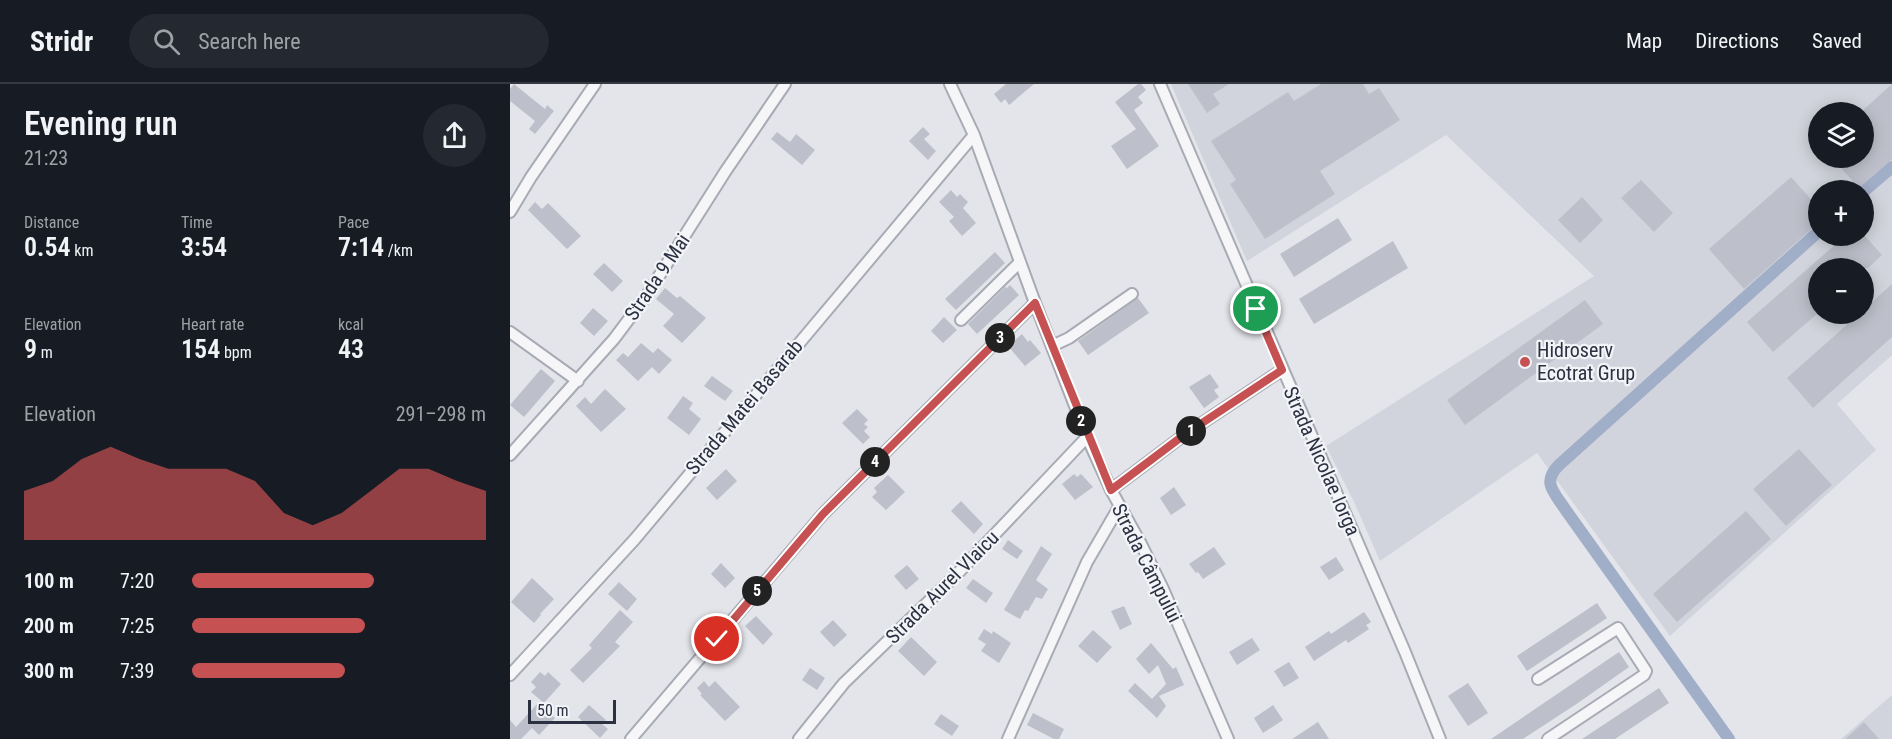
<!DOCTYPE html>
<html lang="en">
<head>
<meta charset="utf-8">
<style>
  :root { --surface:#171b24; --page:#242831; --text:#f1f3f6; --muted:#9ea1a6; --line:#363941; --accent:#c65152 }
  body { margin:0; font-family:"Roboto Condensed",sans-serif; background:var(--page); color:var(--text); height:100vh; display:flex; flex-direction:column; font-size:22px; white-space:nowrap }
  * { box-sizing:border-box; margin:0 }
  p { font-size:20px; color:var(--muted) }
  .icon { flex:none; width:33px; height:33px; fill:none; stroke:currentColor; stroke-width:2; stroke-linecap:round; stroke-linejoin:round }
  .map { position:relative; flex:1; overflow:hidden }
  .sheet { display:flex; flex-direction:column; background:var(--surface); width:510px }
  .sheet>* { flex:none }
  .buttons { position:absolute; left:1298px; top:18px; display:grid; gap:12px }
  .buttons a { display:grid; place-items:center; width:66px; height:66px; border-radius:50%; background:var(--surface); box-shadow:0 3px 15px #0003; font-size:30px }
  .scale { position:absolute; left:18px; bottom:15px; width:88px; box-sizing:border-box; padding-left:6px; border:3px solid #2c3141; border-top:0; font-size:16px; line-height:21px; white-space:nowrap; color:#2c3141; -webkit-text-stroke:4px #f3f4f8; paint-order:stroke }
  .pin { position:absolute; display:grid; place-items:center; width:51px; height:51px; color:#fff; margin:-26px; border:3px solid #fff; border-radius:50%; box-shadow:0 2px 6px #0007 }
  .km { position:absolute; width:30px; height:30px; margin:-15px; border-radius:50%; background:#222; color:#fff; font-size:16px; line-height:30px; text-align:center }
  .round { display:grid; place-items:center; flex:none; width:63px; height:63px; border-radius:32px; background:var(--page) }
  .headline { display:flex; align-items:center; justify-content:space-between; height:102px; padding:0 24px }
  h1 { font-size:33px; font-weight:600; line-height:45px }
  .figures { display:grid; grid-template-columns:repeat(3,1fr); gap:9px; height:102px; padding:6px 24px }
  .figures div { display:grid; align-content:center }
  .figures b { font-size:26px; font-weight:600 }
  .figures small { font-size:16px; font-weight:400 }
  .figures p { font-size:16px }
  .chart { height:168px; padding:12px 24px }
  .chart p { display:flex; justify-content:space-between }
  .chart svg { width:100%; height:108px; margin-top:6px; fill:var(--accent); opacity:.7 }
  ul { padding:0 24px; list-style:none; font-size:20px }
  li { display:grid; grid-template-columns:96px 72px 1fr; align-items:center; height:45px }
  li i { height:15px; border-radius:8px; background:var(--accent) }
  header { display:flex; align-items:center; gap:36px; box-sizing:border-box; height:84px; padding:0 30px; background:var(--surface); border-bottom:2px solid var(--line) }
  header strong { font-size:28px }
  nav { display:flex; gap:33px; margin-inline-start:auto; font-size:21px }
  .search { width:420px; height:54px; background:var(--page); display:flex; align-items:center; gap:15px; box-sizing:border-box; padding:0 21px; border-radius:33px; color:var(--muted); font-size:22px }
  main { display:flex; flex:1; min-height:0 }
  .map>svg:first-child { display:block }
  .built { fill:#d1d4dc; fill-rule:evenodd }
  .lines { fill:none; stroke-linecap:round; stroke-linejoin:round }
  .canal { stroke:#a1aec8; stroke-width:12 }
  .building { fill:#bdc0ca }
  .street-casing { stroke:#a8abb4; stroke-width:14 }
  .street { stroke:#f6f6f9; stroke-width:10 }
  .route-casing { stroke:#fff; stroke-width:12 }
  .route { stroke:#c65152; stroke-width:8 }
  .poi-dot { fill:#c65152; stroke:#f3f4f8; stroke-width:2 }
  .labels { text-anchor:middle; dominant-baseline:central; stroke-width:4.5; stroke-linejoin:round; paint-order:stroke }
  .street-label { font-size:20px; fill:#2c3141; stroke:#f3f4f8 }
  .poi-label { font-size:20px; fill:#2c3141; stroke:#f3f4f8; text-anchor:start }
</style>
</head>
<body>
<header>
<strong>Stridr</strong>
<div class="search"><svg class="icon" aria-label="search" viewBox="0 0 24 24"><circle cx="10" cy="10" r="6"/><path d="M15 15l6 6"/></svg>Search here</div>
<nav><a>Map</a><a>Directions</a><a>Saved</a></nav>
</header>
<main>
<section class="sheet">
<div class="headline"><div><h1>Evening run</h1><p>21:23</p></div><a class="round"><svg class="icon" aria-label="share" viewBox="0 0 24 24"><path d="M12 15V3M7 8l5-5 5 5M5 13v7h14v-7"/></svg></a></div>
<div class="figures">
<div><p>Distance</p><b>0.54<small> km</small></b></div>
<div><p>Time</p><b>3:54</b></div>
<div><p>Pace</p><b>7:14<small> /km</small></b></div>
</div>
<div class="figures">
<div><p>Elevation</p><b>9<small> m</small></b></div>
<div><p>Heart rate</p><b>154<small> bpm</small></b></div>
<div><p>kcal</p><b>43</b></div>
</div>
<div class="chart"><p><span>Elevation</span>291–298 m</p>
<svg viewBox="0 0 160 44" preserveAspectRatio="none"><path d="M0 44V24L10 20L20 11L30 6L40 11L50 15L60 15L70 15L80 20L90 33L100 38L110 33L120 24L130 15L140 15L150 20L160 24V44z"/></svg>
</div>
<ul>
<li><b>100 m</b>7:20<i style="width:62%"></i></li>
<li><b>200 m</b>7:25<i style="width:59%"></i></li>
<li><b>300 m</b>7:39<i style="width:52%"></i></li>
</ul>
</section>
<div class="map">
<svg width="1382" height="655" viewBox="0 0 1382 655">
  <rect width="100%" height="100%" fill="#e3e5ea"/>
  <path class="built" d="M661,0H1382V271L1327,320L1366,366L1160,552L1027,369L870,477L845,420L816,362L1084,192L936,51L737,177ZM1308,28H1353V74H1308ZM1308,106H1353V152H1308ZM1308,184H1353V230H1308Z
    M1382,611V655H1331Z"/>
  <g class="lines">
    <path class="canal" d="M1353,108L1382,83
      M1219,655L1055,425C1043,407 1032,398 1049,381L1308,148"/>
  </g>
  <path class="building" d="M4,0L35,25L37,21L44,27L25,50L19,45L25,37L0,17V5Z
    M496,0H524L499,21L495,15L491,19L484,10Z
    M628,0H631L636,6L628,13L633,19L624,26L649,62L617,85L601,62L626,45L605,18Z
    M678,0H719L703,10L710,20L697,29Z
    M811,0H853L859,10L869,4L890,36L810,87L825,110L755,155L720,100L726,96L701,57L778,8L784,17Z
    M1382,0V75L1349,104L1322,74H1353V26Z
    M413,43L420,50L414,55L426,67L418,76L399,57Z
    M267,48L280,58L286,50L305,66L292,81L261,55Z
    M1281,93L1308,123V139L1234,205L1199,165Z
    M1131,96L1163,129L1144,148L1111,114Z
    M441,106L447,113L450,110L458,118L453,124L466,139L452,152L439,137L444,133L429,118Z
    M1072,113L1093,136L1070,159L1048,136Z
    M25,118L32,125L38,119L71,152L57,165L18,126Z
    M828,134L842,156L784,193L770,170Z
    M1335,152H1355L1372,171L1358,184H1308V229L1263,268L1237,238Z
    M883,157L898,184L804,240L789,215Z
    M485,168L495,179L446,226L435,215Z
    M94,179L113,197L102,208L83,190Z
    M1382,200V253L1303,324L1277,294L1349,230H1353V226Z
    M500,201L509,211L467,250L458,240L495,203L497,204Z
    M155,204L167,214L170,212L196,234L172,259L153,242L164,230L146,215Z
    M628,214L639,229L578,271L568,257Z
    M1075,216L1093,240L955,341L937,316Z
    M83,224L98,237L84,252L70,239Z
    M434,233L447,246L433,259L421,247Z
    M512,250L518,258L520,256L531,269L515,282L498,262Z
    M131,259L143,269L148,264L162,276L149,290L142,283L128,297L106,276L113,269L118,273Z
    M31,285L45,297L14,333L0,321Z
    M700,290L709,303L704,306L709,313L694,324L679,303Z
    M202,292L223,307L215,317L194,302Z
    M95,305L116,325L91,348L66,322L75,313L81,320Z
    M173,312L183,319L179,325L191,335L179,351L157,334Z
    M347,325L358,336L354,340L358,343L354,347L360,353L353,360L332,339Z
    M1289,365L1322,401L1276,442L1243,405Z
    M216,385L227,397L207,416L196,404Z
    M564,390L567,393L571,390L583,403L565,416L552,400Z
    M378,391L395,408L376,426L362,413L367,408L364,404Z
    M664,403L676,421L661,431L650,414Z
    M451,417L473,440L464,450L441,427Z
    M1236,427L1261,455L1167,538L1143,510Z
    M498,456L513,467L507,475L492,465Z
    M531,462L542,470L526,496L538,505L532,515L526,513L518,527L515,526L510,535L494,526Z
    M704,463L716,480L693,495L688,488L686,489L679,480Z
    M826,473L834,486L819,496L810,483Z
    M211,479L225,494L215,504L201,490Z
    M397,481L409,495L396,506L384,492Z
    M22,494L44,515L30,530L31,531L24,539L1,518Z
    M463,495L483,509L476,519L456,504Z
    M109,498L127,515L117,527L98,510Z
    M1087,519L1097,534L1017,587L1007,572Z
    M614,522L622,540L610,546L601,527Z
    M110,526L123,538L105,558L110,562L73,599L60,586L82,564L79,561Z
    M854,528L861,538L856,541L859,545L838,559L836,556L804,577L795,563L819,547L821,550Z
    M246,532L263,550L253,561L235,542Z
    M323,536L337,551L324,563L310,548Z
    M474,545L482,550L483,547L501,559L489,579L471,567L476,560L468,555Z
    M583,546L602,563L587,579L568,562Z
    M401,553L427,578L414,592L388,567Z
    M742,554L750,566L727,581L719,568Z
    M641,559L663,585L666,583L674,601L649,612L656,622L647,634L618,607L625,599L642,615L656,600L648,581L639,590L626,575Z
    M1109,568L1119,583L1068,619L1013,655H981Z
    M779,578L789,594L774,603L764,587Z
    M300,584L315,594L307,606L292,596Z
    M30,588L35,592L38,588L51,600L34,619L21,608L26,603L21,598Z
    M194,597L199,603L205,597L230,623L215,637L190,611L192,610L187,604Z
    M958,599L978,629L958,642L938,612Z
    M1149,604L1159,619L1105,655H1072Z
    M28,619L45,634L29,651L22,644L11,655H0V636L6,643Z
    M79,621L96,636L92,640L98,645L90,654L68,633Z
    M763,621L773,636L753,649L744,634Z
    M523,629L554,645L549,655H544L517,641Z
    M431,630L449,642L442,652L424,640Z
    M808,638L819,655H782Z
    M1354,638L1369,655H1335Z"/>
  <g class="lines">
    <g class="street-casing">
      <path id="street" d="M440,0L464,51L525,219L577,353L601,406L631,460L653,505L718,655
        M650,0L895,568L930,655
        M0,128L21,93L85,0
        M451,236L510,178
        M0,248L68,297
        M542,262L559,254L622,210
        M0,371L104,255L137,211L215,88L275,0
        M601,406L674,351L772,286
        M0,591L125,455L464,51
        M1028,595L1108,544L1136,587L1134,591L1038,655
        M121,655L313,430L525,219
        M289,655L334,599L449,488L577,353
        M498,655L577,478L609,423"/>
    </g>
    <use href="#street" class="street"/>
  </g>
  <g class="lines">
    <g class="route-casing">
      <path id="route" d="M207,555L313,430L525,219L601,406L674,351L772,286L746,225"/>
    </g>
    <use href="#route" class="route"/>
  </g>
  <circle class="poi-dot" cx="1015" cy="278" r="6"/>
  <g class="labels">
    <g class="street-label">
      <text transform="translate(147 193) rotate(-56)">Strada 9 Mai</text>
      <text transform="translate(234 323) rotate(-50)">Strada Matei Basarab</text>
      <text transform="translate(812 377) rotate(66)">Strada Nicolae Iorga</text>
      <text transform="translate(637 479) rotate(63)">Strada Câmpului</text>
      <text transform="translate(432 503) rotate(-45)">Strada Aurel Vlaicu</text>
    </g>
    <g class="poi-label">
      <text x="1027" y="266">Hidroserv<tspan x="1027" dy="23">Ecotrat Grup</tspan></text>
    </g>
  </g>
</svg>
<div class="buttons">
<a><svg class="icon" aria-label="layers" viewBox="0 0 24 24"><path d="M12 4l9 5-9 5-9-5zM3 14l9 5 9-5"/></svg></a>
<a>+</a>
<a>−</a>
</div>
<div class="scale">50 m</div>
<div class="pin" style="left:746px;top:225px;background:#1e9e55"><svg class="icon" aria-label="arrive" viewBox="0 0 24 24"><path d="M6 21V4h12l-3 4 3 4H6"/></svg></div>
<div class="pin" style="left:207px;top:555px;background:#d93025"><svg class="icon" aria-label="check" viewBox="0 0 24 24"><path d="M5 12l5 5 9-10"/></svg></div>
<b class="km" style="left:681px;top:347px">1</b>
<b class="km" style="left:571px;top:337px">2</b>
<b class="km" style="left:490px;top:254px">3</b>
<b class="km" style="left:365px;top:378px">4</b>
<b class="km" style="left:247px;top:507px">5</b>
</div>
</main>
</body>
</html>
